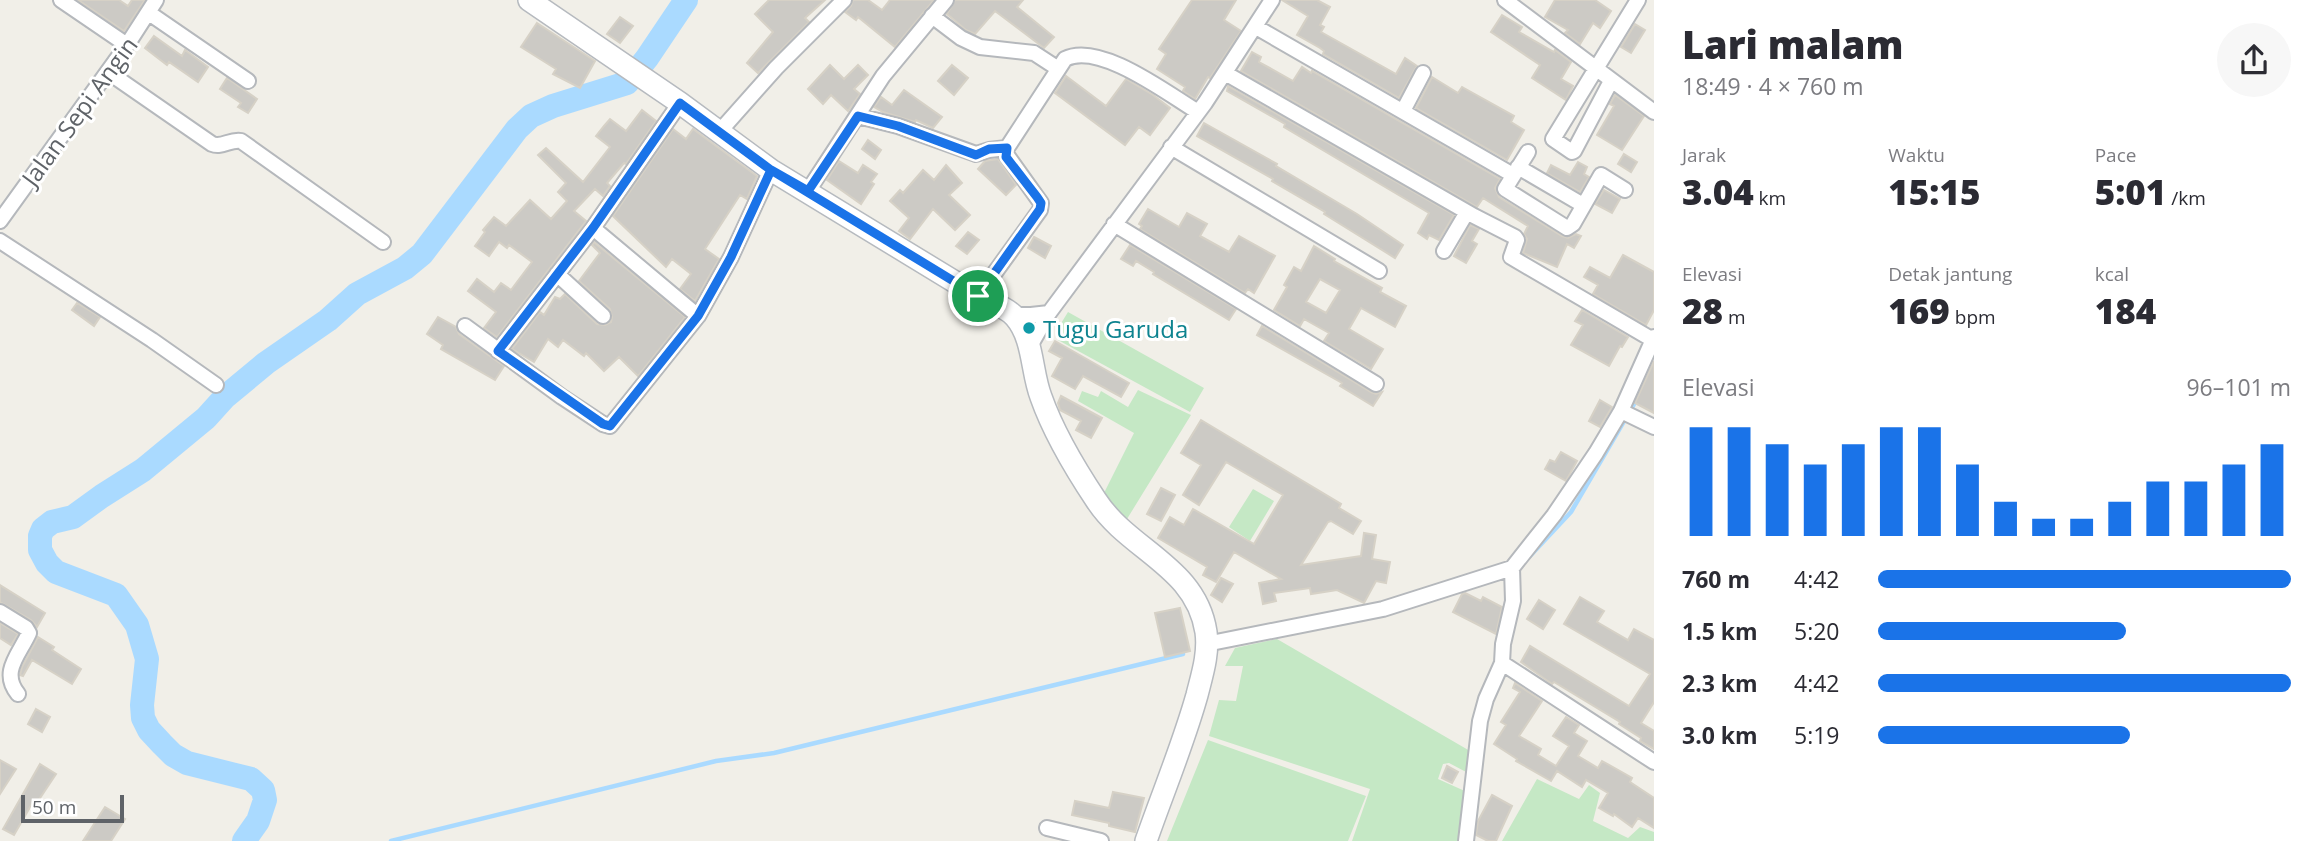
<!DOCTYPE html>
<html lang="id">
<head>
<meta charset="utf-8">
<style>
  :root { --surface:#fff; --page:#f7f7f7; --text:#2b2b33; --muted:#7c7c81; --accent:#1a73e8 }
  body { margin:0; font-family:"Open Sans",sans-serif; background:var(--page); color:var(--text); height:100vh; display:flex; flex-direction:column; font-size:26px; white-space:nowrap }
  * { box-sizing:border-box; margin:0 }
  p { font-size:23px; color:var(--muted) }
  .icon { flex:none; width:38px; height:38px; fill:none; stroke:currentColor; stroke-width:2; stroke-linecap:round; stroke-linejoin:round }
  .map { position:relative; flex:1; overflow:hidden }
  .sheet { display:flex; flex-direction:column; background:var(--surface); width:665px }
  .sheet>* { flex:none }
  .scale { position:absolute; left:21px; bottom:18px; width:103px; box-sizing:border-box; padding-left:7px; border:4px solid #5f6368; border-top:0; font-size:19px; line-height:24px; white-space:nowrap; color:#5f6368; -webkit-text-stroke:5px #fff; paint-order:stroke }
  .pin { position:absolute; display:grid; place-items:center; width:60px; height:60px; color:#fff; margin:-30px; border:4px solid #fff; border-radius:50%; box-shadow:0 2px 7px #0007 }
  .round { display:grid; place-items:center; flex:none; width:74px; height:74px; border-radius:37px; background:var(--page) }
  .headline { display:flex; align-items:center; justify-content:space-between; height:119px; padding:0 28px }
  h1 { font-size:38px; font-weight:800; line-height:52px }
  .metrics { display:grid; grid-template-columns:repeat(3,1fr); gap:10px; height:119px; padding:7px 28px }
  .metrics div { display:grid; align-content:center }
  .metrics b { font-size:35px; font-weight:800 }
  .metrics small { font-size:19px; font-weight:400 }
  .metrics p { font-size:19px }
  .chart { height:196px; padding:14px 28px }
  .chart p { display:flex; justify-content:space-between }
  .chart svg { width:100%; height:126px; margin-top:7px; stroke:var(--accent); stroke-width:6 }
  ul { padding:0 28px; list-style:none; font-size:23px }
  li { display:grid; grid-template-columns:112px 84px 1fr; align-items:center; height:52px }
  li i { height:18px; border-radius:9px; background:var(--accent) }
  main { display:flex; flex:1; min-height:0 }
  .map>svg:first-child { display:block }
  .green { fill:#c5e8c5 }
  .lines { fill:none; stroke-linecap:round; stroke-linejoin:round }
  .stream { stroke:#aadaff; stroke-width:4.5 }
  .river { stroke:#aadaff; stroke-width:24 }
  .building { fill:#cccac5; stroke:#d6d1c6; stroke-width:2; fill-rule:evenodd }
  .street-casing { stroke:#b5b8bc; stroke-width:18 }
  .secondary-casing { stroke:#b6babf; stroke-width:24 }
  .street { stroke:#fff; stroke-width:14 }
  .secondary { stroke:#fff; stroke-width:21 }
  .route-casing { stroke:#fff; stroke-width:14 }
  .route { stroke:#1a73e8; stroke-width:9 }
  .culture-dot { fill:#0f9aa8; stroke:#fff; stroke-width:2.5 }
  .labels { text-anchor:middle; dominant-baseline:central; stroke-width:6; stroke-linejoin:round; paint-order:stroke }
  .street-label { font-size:24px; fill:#5f6368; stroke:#fff }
  .culture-label { font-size:24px; fill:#0d838f; stroke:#fff; text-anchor:start }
</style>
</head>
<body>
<main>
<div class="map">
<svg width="1654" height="841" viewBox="0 0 1654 841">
  <rect width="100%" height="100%" fill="#f1efe8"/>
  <path class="green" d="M1068,312L1204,388L1190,412L1058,340L1060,325Z
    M1138,390L1191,415L1127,519L1102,497L1134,433L1078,401L1082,391L1098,397L1101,391L1128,407Z
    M1253,489L1274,501L1250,541L1229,527Z
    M1277,639L1470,751L1468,773L1449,763L1443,764L1438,779L1467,792L1459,841H1352L1370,789L1209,736L1219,700L1236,701L1243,666H1225L1235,648Z
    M1208,740L1366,796L1348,841H1167Z
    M1537,779L1579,799L1589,785L1600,793L1593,821L1628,838L1640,827L1654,832V841H1502Z"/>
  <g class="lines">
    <path class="stream" d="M1530,556L1571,512L1634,404
      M391,841L716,761L774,753L1183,654"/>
    <path class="river" d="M244,841L258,821L265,800L263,790L251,779L187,763L173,755L162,744L149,730L143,718L142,705L147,659L137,625L116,595L56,572L47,563L40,550V536L43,529L52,522L73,517L102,496L143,470L206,418L225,397L266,363L328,320L357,294L405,268L422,254L517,129L531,116L553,106L627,83L647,58L686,0"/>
  </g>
  <path class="building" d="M78,0H119L128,6L132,0H145L124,31Z
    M769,0H825L805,18L809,22L758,73L747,63L773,32L755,14Z
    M853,0H868L882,10L890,0H934L895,47L858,17L856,20L845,12L851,6Z
    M955,0H1023L1017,7L1054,37L1044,48L995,11L975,34L966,30L947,14Z
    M1192,0H1236L1224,20L1241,31L1210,78L1208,77L1195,99L1183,91L1185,87L1157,69L1166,54L1159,49Z
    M1282,0H1317L1330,7L1320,25L1324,27L1321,32L1396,74L1405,58L1417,66L1399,98L1323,54L1324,51L1320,48L1297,35L1308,16Z
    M1555,0H1595L1611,11L1600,28L1593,23L1580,44L1565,33L1568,30L1545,17Z
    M1502,15L1522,27L1519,32L1554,52L1555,50L1571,62L1561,79L1573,86L1566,100L1532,78L1540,65L1491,32Z
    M620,17L633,26L620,43L607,34Z
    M537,23L595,61L580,88L553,74L556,69L521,47Z
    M1635,24L1645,30L1631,53L1621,47Z
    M154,36L182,56L185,50L208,67L198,82L169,62L167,65L145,48Z
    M1252,52L1261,57L1259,62L1293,81L1302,67L1311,73L1312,71L1500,179L1495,188L1499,197L1562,236L1568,238L1576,234L1581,236L1574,248L1567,244L1557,267L1523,253L1527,239L1524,234L1528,226L1483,198L1477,207L1241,71Z
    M830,65L844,79L858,65L868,75L854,89L860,94L848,111L831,95L823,104L808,89Z
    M952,65L968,78L954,95L938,81Z
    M1066,76L1106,106L1126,79L1153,95L1170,108L1150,135L1139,127L1125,145L1055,93Z
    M1432,77L1458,93L1462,87L1514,116L1511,122L1524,130L1507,160L1416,108Z
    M227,78L257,99L248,113L238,107L241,103L220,89Z
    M1228,86L1454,215L1439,240L1429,235L1427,239L1418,233L1429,213L1284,127L1285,124L1227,91Z
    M904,90L942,117L933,128L916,120L915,122L883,112L874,107L881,97L892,105Z
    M1615,95L1644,116L1622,150L1597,135L1614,106L1610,104Z
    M642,110L656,121L626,164L624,163L607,183L610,186L603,196L595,189L574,211L586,221L497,337L484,328L496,312L468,291L477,279L494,292L501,283L511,290L532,262L509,245L507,248L499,242L489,256L475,246L485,232L483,230L494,217L506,226L530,200L551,219L567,201L558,192L566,183L538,155L546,148L583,182L610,147L596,136L604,126L610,119L626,131Z
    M1204,123L1277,164L1276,166L1357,214L1403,245L1395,258L1324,214L1325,212L1272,181L1273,179L1197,136Z
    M673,129L686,139L693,129L757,176L747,199L740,195L705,249L719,259L695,301L680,289L691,274L672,259L666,267L613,216Z
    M868,140L881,150L875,159L862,149Z
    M1624,154L1637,162L1631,172L1618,164Z
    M998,159L1016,185L1006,195L978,169L985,161Z
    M839,161L858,173L863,165L877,174L871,182L874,184L861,204L827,180Z
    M1578,162L1587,167L1584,174L1589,177L1580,192L1547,173L1551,165L1570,175Z
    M946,165L962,183L949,195L970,215L955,230L933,209L910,239L899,231L909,218L890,201L900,190L903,193L923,170L934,180Z
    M1604,190L1620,199L1612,213L1595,204Z
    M1148,209L1179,227L1187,213L1207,224L1200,236L1229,252L1239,236L1275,256L1254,293L1248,289L1245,293L1140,229L1142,226L1139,224Z
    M1470,225L1479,229L1472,241L1477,244L1466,263L1454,256Z
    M968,232L979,240L967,254L956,246Z
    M1034,237L1051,246L1045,258L1028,248Z
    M594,242L685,317L638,376L619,357L604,371L586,353L584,356L563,340L558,347L548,339L534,362L512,349L540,312L544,315L555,297L560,299L565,294L597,324L605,325L611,322L612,317L610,309L579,281L600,253L592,245Z
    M1130,245L1236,309L1229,320L1153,274L1154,272L1136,261L1133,266L1121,259Z
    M1314,246L1335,259L1334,261L1382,288L1380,292L1406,306L1395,327L1361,308L1349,329L1383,349L1371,369L1324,341L1329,333L1304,319L1300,326L1274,310L1287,287L1284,285L1294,267L1301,271ZM1320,279L1340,290L1326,313L1306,302Z
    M1623,255L1654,272V310L1646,325L1593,294L1598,285L1584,277L1590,267L1610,278Z
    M77,303L100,317L94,326L72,310Z
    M1582,310L1628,337L1622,347L1620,346L1609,366L1571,345L1583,325L1575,321Z
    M438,317L456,327L459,334L504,366L495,380L441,349L443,345L427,334Z
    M1262,326L1371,392L1376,394L1382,392L1373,406L1340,386L1342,383L1257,335Z
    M1055,341L1129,383L1121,397L1083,376L1075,389L1052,376L1062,358L1049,351Z
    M1654,361V413L1635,403Z
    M1061,396L1102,418L1091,438L1076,430L1081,421L1060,410L1058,403Z
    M1600,400L1612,407L1600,427L1589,421Z
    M1201,420L1341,504L1339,508L1361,521L1353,534L1331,521L1328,522L1301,565L1361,556L1364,533L1376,535L1372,559L1390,562L1386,583L1376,581L1364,603L1337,590L1311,594L1310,588L1274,593L1276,601L1263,604L1259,583L1281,579L1234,552L1216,582L1203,575L1207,567L1158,538L1170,517L1184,525L1193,509L1254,544L1283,495L1226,462L1199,505L1183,495L1201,465L1181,453Z
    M1561,452L1577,461L1566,481L1545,469L1550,460L1555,462Z
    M1161,488L1175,495L1161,521L1147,514Z
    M1221,578L1233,584L1222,602L1211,595Z
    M0,585L45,613L37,627L31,620L0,602Z
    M1465,593L1481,601L1483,597L1502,607L1496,634L1453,612L1462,594Z
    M1580,597L1604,611L1597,622L1628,640L1634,629L1654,640V702L1641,723L1654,731V749L1640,741L1641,738L1619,724L1620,722L1554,682L1552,684L1521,662L1530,646L1629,706L1650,674L1564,624Z
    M1539,600L1555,610L1543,629L1527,619Z
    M1180,608L1190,651L1165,657L1155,613Z
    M0,623L18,634L11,645L0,638Z
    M38,637L54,647L52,650L81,669L72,684L32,660L23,676L20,675L22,667Z
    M1515,683L1542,701L1519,736L1541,749L1538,755L1556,766L1569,746L1553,736L1566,717L1579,725L1574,733L1587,741L1578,756L1598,768L1602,761L1620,771L1632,778L1630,782L1654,798V828L1638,818L1632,827L1614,814L1613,816L1599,808L1608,793L1586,780L1582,787L1557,771L1551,781L1516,761L1517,759L1494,744L1506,725L1501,722L1520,692L1513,688Z
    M36,709L50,717L42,732L28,724Z
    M0,760L16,769L0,794Z
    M40,764L56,774L36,804L33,802L14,835L3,829Z
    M1447,766L1458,772L1452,783L1442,778Z
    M1113,792L1144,798L1135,832L1109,826V823L1072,815L1075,801L1109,808Z
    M1492,795L1512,806L1496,841H1488L1476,835L1478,821Z
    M105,807L125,819L111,841H83Z"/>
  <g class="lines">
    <g class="street-casing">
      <path id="street" d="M61,0L127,45
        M1505,0L1654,112
        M149,13L248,81
        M932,16L961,38L980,47L1034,53L1057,68
        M1256,27L1513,175
        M108,72L212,144C222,148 230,139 241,141L383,242
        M1225,73L1474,216L1515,237L1517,240L1511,257L1653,340
        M1611,81L1574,151L1572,152L1553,139L1638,0
        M1403,111L1423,73
        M858,116L898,126L976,154L989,150L1007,148
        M720,131L776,68L844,0
        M1171,147L1379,271
        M1528,152L1505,189L1567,228L1573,224L1601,175L1625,190
        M1518,167L1583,205
        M808,191L883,76L946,0
        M0,221L127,45L156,0
        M1114,224L1376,384
        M593,228L698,316
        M0,241L152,340L216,385
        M1444,251L1467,212
        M557,274L603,316
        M978,296L1040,210L1041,203L1006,154L1007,148L1065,59C1099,41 1168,94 1198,112
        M1014,315H1031L1049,313
        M465,326L562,397L603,424L610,426L698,316L731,257L771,170
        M1030,346L1049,313L1205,103L1272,0
        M498,351L593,228L680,103
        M1621,411L1654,427
        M0,612L26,628L29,633C19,655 0,672 18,694
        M1206,644L1383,609L1512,568L1554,515L1596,453L1621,411L1654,337
        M1502,663L1654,762
        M1047,828L1101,841
        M1466,841L1480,721L1486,699L1502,663L1503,644L1513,601L1512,568"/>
    </g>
    <g class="secondary-casing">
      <path id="secondary" d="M529,0L680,103L771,170L978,296C989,302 1007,307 1015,317C1034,339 1031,371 1041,397C1053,431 1076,470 1096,500C1129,551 1196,566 1206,632C1209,654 1202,675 1197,695C1183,745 1163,792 1146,841"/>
    </g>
    <use href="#street" class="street"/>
    <use href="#secondary" class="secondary"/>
  </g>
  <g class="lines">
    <g class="route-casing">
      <path id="route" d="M978,296L1040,209L1041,203L1037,197L1006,157L1007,148L989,149L976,155L898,126L858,116L808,191L771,170L731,257L698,316L610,426L603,424L498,351L593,228L680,103L771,170L978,296"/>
    </g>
    <use href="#route" class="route"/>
  </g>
  <circle class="culture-dot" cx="1029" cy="328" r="7"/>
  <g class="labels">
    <g class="street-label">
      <text transform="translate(79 111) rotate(-54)">Jalan Sepi Angin</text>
    </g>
    <g class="culture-label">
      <text x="1043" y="328">Tugu Garuda</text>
    </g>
  </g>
</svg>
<div class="scale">50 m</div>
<div class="pin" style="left:978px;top:296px;background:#1e9e55"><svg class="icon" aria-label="arrive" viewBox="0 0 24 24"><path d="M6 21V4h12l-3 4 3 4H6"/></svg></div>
</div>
<section class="sheet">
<div class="headline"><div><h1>Lari malam</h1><p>18:49 · 4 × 760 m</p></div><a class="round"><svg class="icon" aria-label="share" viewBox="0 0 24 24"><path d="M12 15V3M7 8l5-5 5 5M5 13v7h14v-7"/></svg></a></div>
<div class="metrics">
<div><p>Jarak</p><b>3.04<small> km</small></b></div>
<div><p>Waktu</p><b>15:15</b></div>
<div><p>Pace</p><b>5:01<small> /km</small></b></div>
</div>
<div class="metrics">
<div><p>Elevasi</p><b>28<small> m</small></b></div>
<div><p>Detak jantung</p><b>169<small> bpm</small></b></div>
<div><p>kcal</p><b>184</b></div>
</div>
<div class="chart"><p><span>Elevasi</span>96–101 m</p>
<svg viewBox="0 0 160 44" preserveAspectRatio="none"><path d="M5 44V6M15 44V6M25 44V12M35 44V19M45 44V12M55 44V6M65 44V6M75 44V19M85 44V32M95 44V38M105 44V38M115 44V32M125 44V25M135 44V25M145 44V19M155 44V12"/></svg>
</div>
<ul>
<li><b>760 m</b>4:42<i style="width:100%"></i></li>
<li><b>1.5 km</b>5:20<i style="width:60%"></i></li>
<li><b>2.3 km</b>4:42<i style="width:100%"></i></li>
<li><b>3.0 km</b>5:19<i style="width:61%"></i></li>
</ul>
</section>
</main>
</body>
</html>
